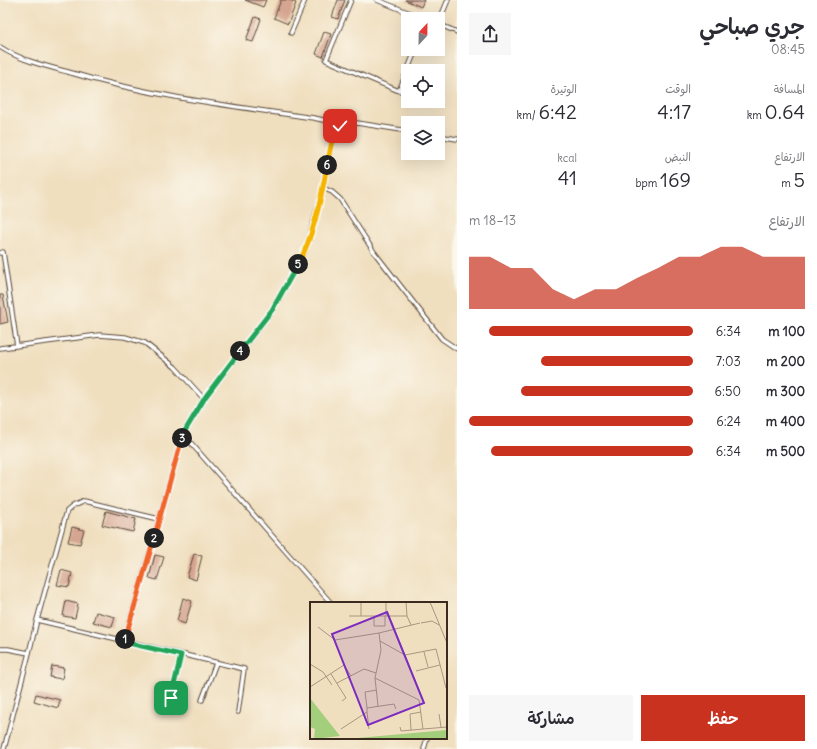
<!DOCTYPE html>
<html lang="ar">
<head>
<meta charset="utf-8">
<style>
  :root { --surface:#fff; --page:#f7f7f7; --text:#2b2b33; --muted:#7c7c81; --accent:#c8321e }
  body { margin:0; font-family:Delius,"Playpen Sans Arabic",sans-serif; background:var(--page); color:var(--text); direction:rtl; height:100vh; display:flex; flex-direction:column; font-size:15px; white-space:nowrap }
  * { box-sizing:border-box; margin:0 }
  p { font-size:13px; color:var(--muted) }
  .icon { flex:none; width:22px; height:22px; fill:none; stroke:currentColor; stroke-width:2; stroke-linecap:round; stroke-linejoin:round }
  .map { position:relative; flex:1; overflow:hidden; direction:ltr }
  .details { display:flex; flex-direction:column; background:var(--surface); width:360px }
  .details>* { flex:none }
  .needle { width:26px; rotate:22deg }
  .controls { position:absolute; left:401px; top:12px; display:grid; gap:8px }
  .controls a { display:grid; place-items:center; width:44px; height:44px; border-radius:0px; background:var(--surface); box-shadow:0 4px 16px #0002; font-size:20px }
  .pin { position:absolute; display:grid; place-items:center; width:34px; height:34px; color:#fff; margin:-17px; border-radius:8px; box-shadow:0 2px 6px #0006 }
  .km { position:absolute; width:20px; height:20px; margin:-10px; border-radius:50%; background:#222; color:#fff; font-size:11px; line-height:20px; text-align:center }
  .round { display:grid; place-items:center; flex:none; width:42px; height:42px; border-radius:0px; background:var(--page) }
  .headline { display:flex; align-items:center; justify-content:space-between; height:68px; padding:0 12px }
  h1 { font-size:22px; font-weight:600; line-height:30px }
  .stats { display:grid; grid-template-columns:repeat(3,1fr); gap:6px; height:68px; padding:4px 12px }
  .stats div { display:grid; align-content:center }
  .stats b { font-size:20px; font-weight:600 }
  .stats small { font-size:11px; font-weight:400 }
  .stats p { font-size:11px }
  .chart { height:112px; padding:8px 12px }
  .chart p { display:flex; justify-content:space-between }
  .chart svg { width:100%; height:72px; margin-top:4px; fill:var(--accent); opacity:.7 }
  .action { display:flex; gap:8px; margin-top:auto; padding:8px 12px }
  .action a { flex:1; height:46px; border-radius:0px; background:var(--accent); color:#fff; font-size:16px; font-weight:600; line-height:46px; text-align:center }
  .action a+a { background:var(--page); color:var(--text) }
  ul { padding:0 12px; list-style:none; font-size:13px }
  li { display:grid; grid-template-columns:64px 48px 1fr; align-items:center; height:30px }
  li i { height:10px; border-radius:5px; background:var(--accent) }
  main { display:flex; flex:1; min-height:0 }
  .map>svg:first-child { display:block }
  .building { fill:#d6a591 }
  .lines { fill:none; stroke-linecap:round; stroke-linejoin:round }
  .lane-casing { stroke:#564536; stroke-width:5.5 }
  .lane { stroke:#fff; stroke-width:3.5 }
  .split-1-casing { stroke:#fff; stroke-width:8 }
  .split-2-casing { stroke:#fff; stroke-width:8 }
  .split-3-casing { stroke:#fff; stroke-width:8 }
  .split-4-casing { stroke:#fff; stroke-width:8 }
  .split-5-casing { stroke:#fff; stroke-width:8 }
  .split-6-casing { stroke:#fff; stroke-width:8 }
  .split-7-casing { stroke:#fff; stroke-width:8 }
  .split-1 { stroke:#22a559; stroke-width:5 }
  .split-2 { stroke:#f0652b; stroke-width:5 }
  .split-3 { stroke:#f0652b; stroke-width:5 }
  .split-4 { stroke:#22a559; stroke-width:5 }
  .split-5 { stroke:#22a559; stroke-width:5 }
  .split-6 { stroke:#f5b400; stroke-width:5 }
  .split-7 { stroke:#f5b400; stroke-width:5 }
  .inset-road { fill:none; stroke:#a8977f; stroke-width:1 }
  .view { fill:#7b2cbf; fill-opacity:0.15; stroke:#7b2cbf; stroke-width:2 }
  .inset-edge { fill:none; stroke:#3b2a1e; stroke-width:2 }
</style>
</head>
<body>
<main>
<section class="details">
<div class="headline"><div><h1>جري صباحي</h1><p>08:45</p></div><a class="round"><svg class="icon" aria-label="share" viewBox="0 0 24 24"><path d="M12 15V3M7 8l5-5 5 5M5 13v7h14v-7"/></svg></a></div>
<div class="stats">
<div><p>المسافة</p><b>0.64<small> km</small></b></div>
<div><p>الوقت</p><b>4:17</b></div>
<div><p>الوتيرة</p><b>6:42<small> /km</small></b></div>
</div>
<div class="stats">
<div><p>الارتفاع</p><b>5<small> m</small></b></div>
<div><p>النبض</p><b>169<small> bpm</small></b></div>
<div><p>kcal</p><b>41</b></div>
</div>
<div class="chart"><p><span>الارتفاع</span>13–18 m</p>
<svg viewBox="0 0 160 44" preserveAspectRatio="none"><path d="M0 44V12L10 12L20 19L30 19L40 32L50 38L60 32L70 32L80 25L90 19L100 12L110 12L120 6L130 6L140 12L150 12L160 12V44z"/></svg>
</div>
<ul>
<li><b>100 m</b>6:34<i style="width:91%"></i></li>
<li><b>200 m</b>7:03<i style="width:68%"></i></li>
<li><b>300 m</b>6:50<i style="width:77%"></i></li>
<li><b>400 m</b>6:24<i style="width:100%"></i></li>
<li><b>500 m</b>6:34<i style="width:90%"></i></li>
</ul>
<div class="action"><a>حفظ</a><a>مشاركة</a></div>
</section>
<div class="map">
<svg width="457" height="749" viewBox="0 0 457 749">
  <rect width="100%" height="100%" fill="#fbf7ec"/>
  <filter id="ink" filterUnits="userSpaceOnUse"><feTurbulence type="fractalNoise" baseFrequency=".025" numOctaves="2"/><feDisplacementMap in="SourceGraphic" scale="8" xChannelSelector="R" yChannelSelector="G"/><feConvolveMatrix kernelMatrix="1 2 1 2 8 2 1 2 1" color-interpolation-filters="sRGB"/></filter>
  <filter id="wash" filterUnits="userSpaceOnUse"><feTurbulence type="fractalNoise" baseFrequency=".012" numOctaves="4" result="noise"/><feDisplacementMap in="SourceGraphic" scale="16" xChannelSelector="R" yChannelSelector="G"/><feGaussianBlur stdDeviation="0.9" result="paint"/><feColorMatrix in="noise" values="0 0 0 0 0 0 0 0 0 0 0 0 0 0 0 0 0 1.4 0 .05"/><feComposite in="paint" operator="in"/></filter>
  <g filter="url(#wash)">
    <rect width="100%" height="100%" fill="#f0dfbf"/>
    <g id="blocks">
      <path class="building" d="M245,0H266L263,7Z
        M281,0H290L296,3L288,24L274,18Z
        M338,0H345L338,19L332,17Z
        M405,0H424L421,7Z
        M255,17L261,19L253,42L246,40Z
        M324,32L331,34L323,57L316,54Z
        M0,295H3L8,322L0,324Z
        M106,511L136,519L133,532L102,525Z
        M72,527L84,530L80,544L68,542Z
        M194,554L202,556L196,580L187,577Z
        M155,555L164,557L157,580L149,578Z
        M61,570L72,573L69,587L57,585Z
        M183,598L192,601L185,624L177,621Z
        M66,601L78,604L75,618L63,616Z
        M96,612L115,617L112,627L93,622Z
        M52,666L64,668L62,679L50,677Z
        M36,694L60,700L58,708L34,701Z"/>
    </g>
  </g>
  <g filter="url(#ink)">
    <use href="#blocks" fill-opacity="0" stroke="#564536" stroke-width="1"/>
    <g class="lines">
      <g class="lane-casing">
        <path id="lane" d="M351,0L326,60L399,91L416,49
          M377,0L425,19
          M438,24L448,0
          M438,24L457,32
          M291,33L305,0
          M0,47C20,60 45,66 68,72C148,96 231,106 314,118L332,122L340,126
          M438,136L457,139
          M323,188L332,192L340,199L374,252L442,339L457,349
          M0,253L3,252L17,346
          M0,348L99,335L125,337L145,343L175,367L204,399
          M183,434L331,603
          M159,519L84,501L73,506L67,511L37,620L244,669L238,712
          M124,641L183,434L206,396L272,310L305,252L323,188L333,136L340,126L344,124L357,123L408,131
          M0,649H8L29,653L37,620
          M171,698L181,655
          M202,700L216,663
          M4,749L29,653
          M424,749L427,738"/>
      </g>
      <use href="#lane" class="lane"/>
    </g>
  </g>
  <g class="lines" filter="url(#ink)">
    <g class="split-1-casing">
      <path id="split-1" d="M125,639L124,642L181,655L171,698"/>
    </g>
    <g class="split-2-casing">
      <path id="split-2" d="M125,639L154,538"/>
    </g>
    <g class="split-3-casing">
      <path id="split-3" d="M154,538L182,438"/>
    </g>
    <g class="split-4-casing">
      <path id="split-4" d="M182,438L183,434L206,396L240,351"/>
    </g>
    <g class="split-5-casing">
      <path id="split-5" d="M240,351L272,310L298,264"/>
    </g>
    <g class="split-6-casing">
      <path id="split-6" d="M298,264C313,238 322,195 327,165"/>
    </g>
    <g class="split-7-casing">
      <path id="split-7" d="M327,165L333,136L340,126"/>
    </g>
    <use href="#split-1" class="split-1"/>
    <use href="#split-2" class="split-2"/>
    <use href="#split-3" class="split-3"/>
    <use href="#split-4" class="split-4"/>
    <use href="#split-5" class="split-5"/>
    <use href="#split-6" class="split-6"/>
    <use href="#split-7" class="split-7"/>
  </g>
  <g transform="translate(310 602)">
    <rect width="137" height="137" fill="#f0dfbf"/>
    <path d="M0,96L30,134L4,137L5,127L0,125ZM137,128V137H36Z" fill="#a3ce7b"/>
    <path class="inset-road" d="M76,0V14M96,0L97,14L101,23M120,0L137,41M39,14H97M51,14V0M64,14V24H75V14M111,21L122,19L129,23M8,25L25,38L69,31M70,39L95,53L126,47L136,86M114,50L118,65M0,62L13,70L22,83M106,69L130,63M21,72L36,96L32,99M65,76L109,98L113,127L137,125M27,81L54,67L66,71M0,85L34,63L41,74M67,88L55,90L57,106L84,102L86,107M68,104L65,76L71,48L69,31L110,21M57,110L59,127M129,112L131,125M90,125L91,129L113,127M31,127L57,110V106M101,128L100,112L111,110"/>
    <path class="view" d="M77,10L114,101L58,123L22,32Z"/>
    <rect width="137" height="137" class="inset-edge"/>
  </g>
</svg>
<div class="controls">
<a><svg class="needle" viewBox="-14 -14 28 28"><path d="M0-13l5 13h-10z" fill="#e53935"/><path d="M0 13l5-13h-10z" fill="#7c7c81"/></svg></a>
<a><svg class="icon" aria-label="locate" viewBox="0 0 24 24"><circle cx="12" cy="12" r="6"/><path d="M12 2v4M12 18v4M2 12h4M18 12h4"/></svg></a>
<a><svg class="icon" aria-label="layers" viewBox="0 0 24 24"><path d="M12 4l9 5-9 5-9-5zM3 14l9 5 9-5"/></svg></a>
</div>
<div class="pin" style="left:171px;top:698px;background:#1e9e55"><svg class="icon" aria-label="arrive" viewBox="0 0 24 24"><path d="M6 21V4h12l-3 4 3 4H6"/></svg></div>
<div class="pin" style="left:340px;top:126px;background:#d93025"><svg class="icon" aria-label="check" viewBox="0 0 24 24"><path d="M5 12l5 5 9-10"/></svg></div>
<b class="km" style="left:125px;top:639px">1</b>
<b class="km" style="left:154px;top:538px">2</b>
<b class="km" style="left:182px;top:438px">3</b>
<b class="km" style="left:240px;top:351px">4</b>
<b class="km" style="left:298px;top:264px">5</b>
<b class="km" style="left:327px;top:165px">6</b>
</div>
</main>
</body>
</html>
